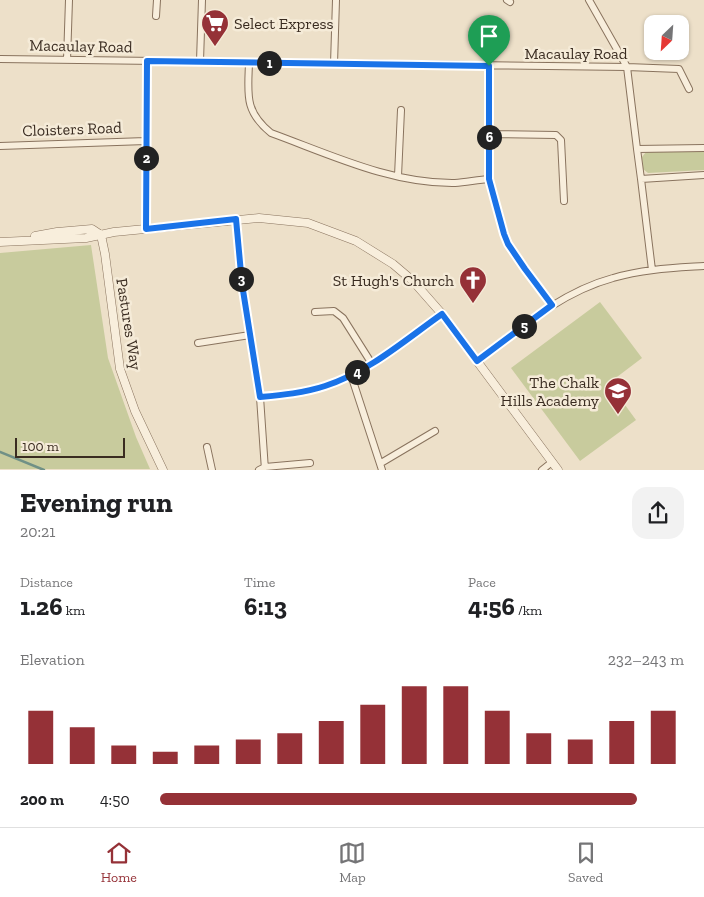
<!DOCTYPE html>
<html lang="en">
<head>
<meta charset="utf-8">
<style>
  :root { --surface:#fff; --page:#f2f2f2; --text:#202124; --muted:#757577; --line:#e0e0e0; --accent:#953137 }
  body { margin:0; font-family:"Zilla Slab",serif; background:var(--page); color:var(--text); height:100vh; display:flex; flex-direction:column; font-size:19px; white-space:nowrap }
  * { box-sizing:border-box; margin:0 }
  p { font-size:16px; color:var(--muted) }
  .icon { flex:none; width:28px; height:28px; fill:none; stroke:currentColor; stroke-width:2; stroke-linecap:round; stroke-linejoin:round }
  .map { position:relative; height:470px; overflow:hidden }
  .drawer { display:flex; flex-direction:column; background:var(--surface); flex:1 }
  .drawer>* { flex:none }
  .needle { width:32px; rotate:205deg }
  .fabs { position:absolute; left:644px; top:15px; display:grid; gap:10px }
  .fabs a { display:grid; place-items:center; width:45px; height:45px; border-radius:10px; background:var(--surface); box-shadow:0 1px 4px #0004; font-size:25px }
  .scale { position:absolute; left:15px; bottom:12px; width:110px; box-sizing:border-box; padding-left:5px; border:2px solid #3a2c21; border-top:0; font-size:14px; line-height:18px; white-space:nowrap; color:#3a2c21; -webkit-text-stroke:4px #f5ebd8; paint-order:stroke }
  .pin { position:absolute; display:grid; place-items:center; width:42px; height:42px; color:#fff; margin:-51px -21px; border-radius:50% 50% 50% 0; rotate:-45deg; box-shadow:0 0 5px #0007 }
  .pin .icon { rotate:45deg }
  .km { position:absolute; width:25px; height:25px; margin:-12px; border-radius:50%; background:#222; color:#fff; font-size:14px; line-height:25px; text-align:center }
  .round { display:grid; place-items:center; flex:none; width:52px; height:52px; border-radius:15px; background:var(--page) }
  .overview { display:flex; align-items:center; justify-content:space-between; height:85px; padding:0 20px }
  h1 { font-size:28px; font-weight:700; line-height:38px }
  .stats { display:grid; grid-template-columns:repeat(3,1fr); gap:8px; height:85px; padding:5px 20px }
  .stats div { display:grid; align-content:center }
  .stats b { font-size:25px; font-weight:700 }
  .stats small { font-size:14px; font-weight:400 }
  .stats p { font-size:14px }
  .chart { height:140px; padding:10px 20px }
  .chart p { display:flex; justify-content:space-between }
  .chart svg { width:100%; height:90px; margin-top:5px; stroke:var(--accent); stroke-width:6 }
  ul { padding:0 20px; list-style:none; font-size:16px }
  li { display:grid; grid-template-columns:80px 60px 1fr; align-items:center; height:38px }
  li i { height:12px; border-radius:6px; background:var(--accent) }
  .dock { display:flex; justify-content:space-around; align-items:center; height:70px; border-top:1px solid var(--line); background:var(--surface); font-size:14px; color:var(--muted) }
  .dock a { display:grid; justify-items:center; gap:2px }
  .dock .active { color:var(--accent) }
  .map>svg:first-child { display:block }
  .green { fill:#c8cb9d }
  .lines { fill:none; stroke-linecap:round; stroke-linejoin:round }
  .stream { stroke:#709086; stroke-width:2.5 }
  .minor-casing { stroke:#89735e; stroke-width:8 }
  .tertiary-casing { stroke:#89735e; stroke-width:9 }
  .minor { stroke:#f8eedc; stroke-width:6 }
  .tertiary { stroke:#f8eedc; stroke-width:8 }
  .route-casing { stroke:#fff; stroke-width:10 }
  .route { stroke:#1a73e8; stroke-width:6 }
  .labels { text-anchor:middle; dominant-baseline:central; stroke-width:5; stroke-linejoin:round; paint-order:stroke }
  .poi-label { font-size:16px; fill:#3a2c21; stroke:#f5ebd8; text-anchor:end }
  .street-label { font-size:16px; fill:#3a2c21; stroke:#f5ebd8 }
</style>
</head>
<body>
<div class="map">
<svg width="704" height="470" viewBox="0 0 704 470">
  <rect width="100%" height="100%" fill="#ede0c9"/>
  <path class="green" d="M704,151V170L648,173L643,169L642,157L646,152Z
    M91,245L108,358L136,437L150,469H0V253Z
    M600,302L642,358L609,383L636,420L580,461L511,368Z"/>
  <g class="lines">
    <path class="stream" d="M0,452L44,470"/>
    <g class="minor-casing">
      <path id="minor" d="M507,0L510,2
        M589,0L627,67L637,149L704,148
        M156,16L157,0
        M0,59L627,67L679,69L689,89
        M67,60L69,0
        M200,61L202,0
        M249,63C248,94 244,111 271,133C329,154 391,184 455,183C466,182 478,180 489,179
        M334,64L336,0
        M489,66V179L504,234L508,244L525,269L552,305
        M489,134L556,135L561,140L564,201
        M0,146L146,141
        M637,149L641,179
        M398,176L401,110
        M236,219L242,284L260,397L265,470
        M146,229L147,61
        M652,270L641,179L704,175
        M315,312L334,311L343,318L372,364
        M198,343L250,335
        M477,361C519,329 561,292 613,278C643,269 673,268 704,266
        M351,375L382,470
        M260,397C282,395 304,393 325,386C369,372 405,341 442,314
        M207,447L212,470
        M381,463L435,431
        M259,470L265,467L310,463
        M542,470L552,462"/>
    </g>
    <g class="tertiary-casing">
      <path id="tertiary" d="M101,235L105,254L120,369L135,411L163,470
        M35,236L57,232L92,229L101,235
        M0,242L86,238L114,232L259,218L308,223L356,241L393,264L413,281L442,314L558,470"/>
    </g>
    <use href="#minor" class="minor"/>
    <use href="#tertiary" class="tertiary"/>
  </g>
  <g class="lines">
    <g class="route-casing">
      <path id="route" d="M147,61L489,66V179L504,234L508,244L525,269L552,305L477,361L442,314C405,340 369,372 325,386C304,393 282,395 260,397L242,284L236,219L146,229Z"/>
    </g>
    <use href="#route" class="route"/>
  </g>
  <defs>
    <g id="supermarket-pin" transform="scale(1.4375)"><path d="M0 17L-7.5 6A9.5 9.5 0 1 1 7.5 6Z" fill="#953137" stroke="#f5ebd8"/><path d="M-6-5.5h2.5l.6 2H6L4.5 2H-2.5L-4.4-4H-6ZM-1.5 3.2a1.3 1.3 0 1 0 .1 0ZM3 3.2a1.3 1.3 0 1 0 .1 0Z" fill="#fff"/></g>
    <g id="church-pin" transform="scale(1.4375)"><path d="M0 17L-7.5 6A9.5 9.5 0 1 1 7.5 6Z" fill="#953137" stroke="#f5ebd8"/><path d="M-1.2-6h2.4v3.5h3.3v2.4h-3.3V6h-2.4V-.1h-3.3v-2.4h3.3Z" fill="#fff"/></g>
    <g id="school-pin" transform="scale(1.4375)"><path d="M0 17L-7.5 6A9.5 9.5 0 1 1 7.5 6Z" fill="#953137" stroke="#f5ebd8"/><path d="M0-5L7-2L0 1L-7-2ZM-4 1L0 2.5L4 1V4Q0 6-4 4Z" fill="#fff"/></g>
  </defs>
  <g fill-rule="evenodd">
    <use href="#supermarket-pin" x="215" y="23"/>
    <use href="#church-pin" x="473" y="280"/>
    <use href="#school-pin" x="618" y="391"/>
  </g>
  <g class="labels">
    <g class="poi-label">
      <text x="234" y="23" text-anchor="start">Select Express</text>
      <text x="454" y="280">St Hugh's Church</text>
      <text x="599" y="382">The Chalk<tspan x="599" dy="18">Hills Academy</tspan></text>
    </g>
    <g class="street-label">
      <text transform="translate(81 46) rotate(1)">Macaulay Road</text>
      <text x="576" y="53">Macaulay Road</text>
      <text transform="translate(72 129) rotate(-2)">Cloisters Road</text>
      <text transform="translate(129 324) rotate(81)">Pastures Way</text>
    </g>
  </g>
</svg>
<div class="fabs">
<a><svg class="needle" viewBox="-14 -14 28 28"><path d="M0-13l5 13h-10z" fill="#e53935"/><path d="M0 13l5-13h-10z" fill="#757577"/></svg></a>
</div>
<div class="scale">100 m</div>
<div class="pin" style="left:489px;top:66px;background:#1e9e55"><svg class="icon" aria-label="arrive" viewBox="0 0 24 24"><path d="M6 21V4h12l-3 4 3 4H6"/></svg></div>
<b class="km" style="left:269px;top:63px">1</b>
<b class="km" style="left:146px;top:158px">2</b>
<b class="km" style="left:241px;top:279px">3</b>
<b class="km" style="left:357px;top:372px">4</b>
<b class="km" style="left:524px;top:326px">5</b>
<b class="km" style="left:489px;top:137px">6</b>
</div>
<section class="drawer">
<div class="overview"><div><h1>Evening run</h1><p>20:21</p></div><a class="round"><svg class="icon" aria-label="share" viewBox="0 0 24 24"><path d="M12 15V3M7 8l5-5 5 5M5 13v7h14v-7"/></svg></a></div>
<div class="stats">
<div><p>Distance</p><b>1.26<small> km</small></b></div>
<div><p>Time</p><b>6:13</b></div>
<div><p>Pace</p><b>4:56<small> /km</small></b></div>
</div>
<div class="chart"><p><span>Elevation</span>232–243 m</p>
<svg viewBox="0 0 160 44" preserveAspectRatio="none"><path d="M5 44V18M15 44V26M25 44V35M35 44V38M45 44V35M55 44V32M65 44V29M75 44V23M85 44V15M95 44V6M105 44V6M115 44V18M125 44V29M135 44V32M145 44V23M155 44V18"/></svg>
</div>
<ul>
<li><b>200 m</b>4:50<i style="width:91%"></i></li>
</ul>
</section>
<nav class="dock">
<a class="active"><svg class="icon" aria-label="home" viewBox="0 0 24 24"><path d="M3 11l9-7 9 7M6 9v11h12V9"/></svg>Home</a>
<a><svg class="icon" aria-label="map" viewBox="0 0 24 24"><path d="M3 6l6-2 6 2 6-2v14l-6 2-6-2-6 2zM9 4v14M15 6v14"/></svg>Map</a>
<a><svg class="icon" aria-label="saved" viewBox="0 0 24 24"><path d="M7 4h10v16l-5-4-5 4z"/></svg>Saved</a>
</nav>
</body>
</html>
